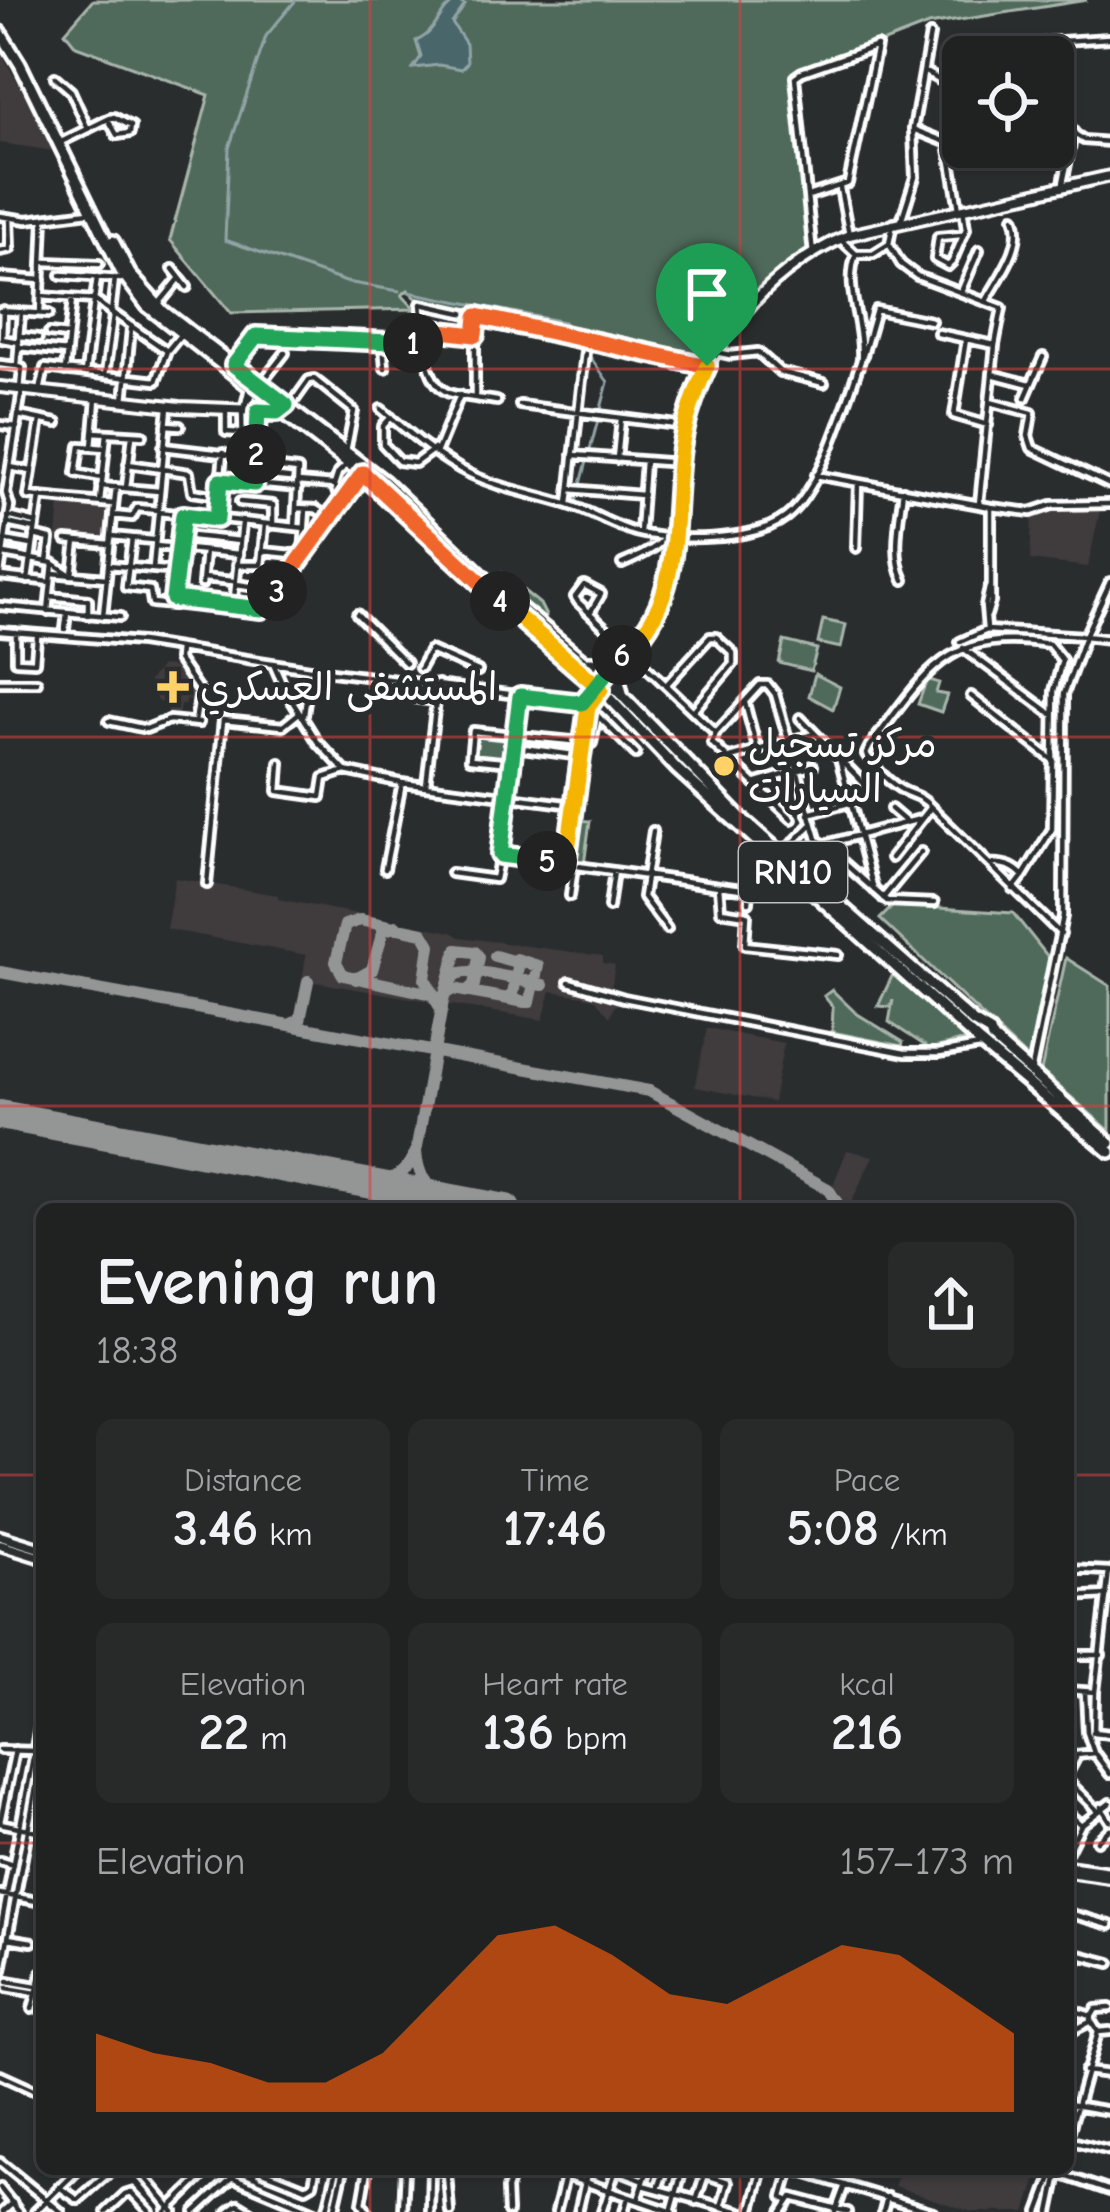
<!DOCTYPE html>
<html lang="en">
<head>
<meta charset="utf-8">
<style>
  :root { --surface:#202222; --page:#282a2a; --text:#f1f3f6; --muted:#a2a4a5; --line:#3d3f40; --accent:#ea580c }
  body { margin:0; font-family:"Comic Neue","Playpen Sans Arabic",sans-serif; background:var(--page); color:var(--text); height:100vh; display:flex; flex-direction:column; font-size:45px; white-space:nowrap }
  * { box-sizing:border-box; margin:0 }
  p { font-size:39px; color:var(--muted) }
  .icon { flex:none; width:66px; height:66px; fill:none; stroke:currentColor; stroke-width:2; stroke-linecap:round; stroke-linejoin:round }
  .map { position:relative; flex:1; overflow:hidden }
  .panel { position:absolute; left:36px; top:1203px; width:1038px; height:972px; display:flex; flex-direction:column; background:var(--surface); border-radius:18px; box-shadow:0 3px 9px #0004,0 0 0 3px var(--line) }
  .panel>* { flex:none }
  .buttons { position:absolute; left:942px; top:36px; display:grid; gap:24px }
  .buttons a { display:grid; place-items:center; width:132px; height:132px; border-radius:18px; background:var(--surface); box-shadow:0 3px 9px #0004,0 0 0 3px var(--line); font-size:60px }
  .pin { position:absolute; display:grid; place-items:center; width:102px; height:102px; color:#fff; margin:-123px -51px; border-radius:50% 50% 50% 0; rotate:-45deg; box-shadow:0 0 12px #0007 }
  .pin .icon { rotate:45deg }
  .km { position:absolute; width:60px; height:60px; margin:-30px; border-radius:50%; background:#222; color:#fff; font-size:33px; line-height:60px; text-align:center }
  .round { display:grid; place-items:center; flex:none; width:126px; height:126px; border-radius:18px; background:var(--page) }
  .headline { display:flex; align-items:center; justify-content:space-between; height:204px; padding:0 60px }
  h1 { font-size:66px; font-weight:700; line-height:90px }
  .stats { display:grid; grid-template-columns:repeat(3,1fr); gap:18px; height:204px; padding:12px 60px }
  .stats div { display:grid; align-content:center; border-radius:18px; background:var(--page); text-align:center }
  .stats b { font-size:51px; font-weight:700 }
  .stats small { font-size:33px; font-weight:400 }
  .stats p { font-size:33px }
  .chart { height:336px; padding:24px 60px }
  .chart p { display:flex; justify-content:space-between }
  .chart svg { width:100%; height:216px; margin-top:12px; fill:var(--accent); opacity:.7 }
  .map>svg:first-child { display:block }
  .built { fill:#3f3b3c }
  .green { fill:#506b5a; stroke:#a8b5ac; stroke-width:3 }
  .water { fill:#48666b; stroke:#91a3a6; stroke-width:3 }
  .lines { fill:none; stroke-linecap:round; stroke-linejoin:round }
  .stream { stroke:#91a3a6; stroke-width:3 }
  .taxiway { stroke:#949696; stroke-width:12 }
  .runway { stroke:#949696; stroke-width:30 }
  .street-casing { stroke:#fff; stroke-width:14 }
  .secondary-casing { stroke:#fff; stroke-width:16 }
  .primary-casing { stroke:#fff; stroke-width:18 }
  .street { stroke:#2a2d2e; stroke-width:4.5 }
  .secondary { stroke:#2a2d2e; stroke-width:8 }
  .primary { stroke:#2a2d2e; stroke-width:9 }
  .split-1-casing { stroke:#fff; stroke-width:24 }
  .split-2-casing { stroke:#fff; stroke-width:24 }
  .split-3-casing { stroke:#fff; stroke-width:24 }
  .split-4-casing { stroke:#fff; stroke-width:24 }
  .split-5-casing { stroke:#fff; stroke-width:24 }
  .split-6-casing { stroke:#fff; stroke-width:24 }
  .split-7-casing { stroke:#fff; stroke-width:24 }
  .split-1 { stroke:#f0652b; stroke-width:15 }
  .split-2 { stroke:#22a559; stroke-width:15 }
  .split-3 { stroke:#22a559; stroke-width:15 }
  .split-4 { stroke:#f0652b; stroke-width:15 }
  .split-5 { stroke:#f5b400; stroke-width:15 }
  .split-6 { stroke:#22a559; stroke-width:15 }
  .split-7 { stroke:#f5b400; stroke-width:15 }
  .grid { fill:none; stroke:#da3e3e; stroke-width:3; stroke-opacity:0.55 }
  .poi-dot { fill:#ffd166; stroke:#2a2d2e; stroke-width:4.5 }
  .labels { text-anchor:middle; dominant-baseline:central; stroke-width:10; stroke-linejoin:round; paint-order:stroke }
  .shield { fill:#2a2d2e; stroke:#bfc0c0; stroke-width:3 }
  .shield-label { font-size:36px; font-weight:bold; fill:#fff }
  .poi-label { font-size:39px; fill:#fff; stroke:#2a2d2e; text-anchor:start }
</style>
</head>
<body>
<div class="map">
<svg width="1110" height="2212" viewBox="0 0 1110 2212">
  <rect width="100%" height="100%" fill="#2a2d2e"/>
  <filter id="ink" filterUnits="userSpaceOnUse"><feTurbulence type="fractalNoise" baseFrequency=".00833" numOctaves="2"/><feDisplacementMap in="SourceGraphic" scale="24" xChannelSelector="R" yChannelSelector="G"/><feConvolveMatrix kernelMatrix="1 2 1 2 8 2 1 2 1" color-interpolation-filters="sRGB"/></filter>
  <g filter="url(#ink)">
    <path class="built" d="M0,51L21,88L54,151L0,143Z
      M60,502L111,507L107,543L57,538Z
      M1053,507L1100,510L1088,567L1030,560L1032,515Z
      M161,666L181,668L198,693L197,701L186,699L185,705L180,704L178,716L170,715L164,704L157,701L149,681Z
      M175,878L278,895V899L452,932L460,937L603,956V963L615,965L611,990L624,995V1000L614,1007L610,1017L594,998L551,991L543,1020L302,980L306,955L166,929Z
      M707,1028L784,1043L773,1102L695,1087Z
      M847,1150L873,1156L849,1207L831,1190Z
      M900,2169H1038L1040,2170L1026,2212H972L894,2186Z"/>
    <path class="green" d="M93,0H1087L928,25L799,75L815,251C757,285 733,301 703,363L437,308L420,302L408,290L402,295L415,309L231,313L170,240L209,95L76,46L65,32Z
      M503,574L540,604L546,616L542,621L504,591Z
      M823,620L846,625L841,648L818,643Z
      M784,641L817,649L811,671L779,663Z
      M815,674L840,687L833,709L809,696Z
      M927,679L939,683L936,693L947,695L941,712L918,704Z
      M477,737L510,741L508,758L475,756Z
      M577,820L590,821L584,865L571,863Z
      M894,905L1013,913L1053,963L1030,1061L880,919Z
      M1066,958L1110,986V1131L1041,1071Z
      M900,969L965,1040L930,1049L889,1022L893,1000L890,1007L878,1006L894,972L898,977Z
      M832,990L856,1013L903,1042L902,1046L832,1032L833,1007L824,996Z"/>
    <path class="water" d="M456,1L465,5L452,23L466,44L467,63L461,69L439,65L413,68L421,57L416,41C437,33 439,10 456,1Z"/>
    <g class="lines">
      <path class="stream" d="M296,0L266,36L229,148L225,240L346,282L399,291
        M409,292L564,322L576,338
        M577,499L608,382L583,347"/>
      <path class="taxiway" d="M495,956L519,963L513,994L507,999
        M0,972L649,1091L828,1189L841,1209
        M356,979L372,970L383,931L396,926
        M467,991L474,985L479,957L475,952L457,950L445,994L453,989L525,1002H530L538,966L516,959
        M434,995L425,979L430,945L423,933L360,920L345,925L336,962L343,975L432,994L442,1010
        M289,1025L300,1020L308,981
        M416,1152L443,1001C446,992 448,981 456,975C470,965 525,982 543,985
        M367,1183C392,1182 406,1175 416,1152C418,1176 426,1188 448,1198"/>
      <path class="runway" d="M0,1115L506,1209"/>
      <g class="street-casing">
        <path id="street" d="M1032,57L1046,42L1110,38
          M927,73L963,94
          M55,77L71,91L88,129
          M1053,106L1076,135
          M915,130L948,143L959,209
          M59,143L108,119L114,117L131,126L130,133L117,135L108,119
          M840,188L849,235
          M1062,188L1072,139L1076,135L1084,140L1110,142
          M808,196L848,183L877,46L802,72L795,77L813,254
          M0,216L27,220L89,212
          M901,221L915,177L913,129L930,35
          M893,223L889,244L901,264L917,276L1002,308L995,345L979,504
          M961,235L938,237L935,259L948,266L952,262L966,229L963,208
          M0,251L10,249L9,218
          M856,254H873L889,244
          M45,262L99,264
          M173,269L187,287
          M61,275L121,279
          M0,277L42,280
          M961,292L979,250
          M41,296L94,300L167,351
          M986,301C999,277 1026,244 1014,217
          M157,306L180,278
          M3,310L2,339L19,342
          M0,311L49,314
          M40,313L44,218
          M111,313L115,278
          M424,329L475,335L477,316
          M49,333L68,335
          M938,333L966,339
          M475,335V396
          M20,336L38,338
          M383,344L385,368
          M19,347L67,352
          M716,352L730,355L758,352L780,372L824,383
          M863,355L876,310L931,321
          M0,364L17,366
          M234,365L261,334L341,342L426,343
          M65,371L72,299
          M85,373L97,277
          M992,374L1030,384
          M105,375L113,316
          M260,385L285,353
          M20,389L22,368L17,366L21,312
          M40,391L45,368L156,381L167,351L181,334
          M1025,398L1043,357
          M124,401L131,329
          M497,401C482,398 463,398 449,393C421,382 424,329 421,304L707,366
          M990,402L1032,413L1028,436L1032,448L1110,485
          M520,405L685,426
          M289,408L309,380L314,379L354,411L346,451
          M381,409C408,432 439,459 470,474C502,489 534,494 566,504C590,511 611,525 635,532C672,542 754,542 786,517C822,489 846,403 861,360C864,323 843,290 856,254L840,239
          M242,410L243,456
          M226,411V432L241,433
          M18,415L57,423
          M391,417L383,426V444L399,461L415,463L434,449
          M40,420L28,496L114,504
          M0,425L17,427
          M166,425L180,426
          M988,425L954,415L966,339L995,345
          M93,432L143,435
          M92,447L96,399
          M163,447L256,458
          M437,451L460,395
          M256,455L258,412
          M573,455L680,463
          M617,459L621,419
          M128,464L189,473L192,492L219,496
          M256,465L298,470L295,527
          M10,467L31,471
          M816,475L991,507V602L987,615
          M102,478L76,473L80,446L105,448
          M221,481L298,488
          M298,482L334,485
          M334,485L338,473L349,462
          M334,485L341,505
          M101,486L159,491
          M126,488L132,435
          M570,489L642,495
          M903,490C900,517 891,555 904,580
          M100,502L107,433
          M240,502L273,505V525
          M568,504L586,343
          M991,507L1031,512L1052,505L1110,504
          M296,508L316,509L328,517
          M158,512L305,528
          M113,515L132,517L137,508L158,510
          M8,516L36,523
          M217,519L223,453
          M7,523L35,529
          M640,533L645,461
          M34,535L50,539L47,562
          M182,535L240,541
          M111,536L153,540
          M132,538L126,587L150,590L152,603L173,605L183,515
          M4,540L32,545
          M66,540L110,544
          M155,546L239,554
          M856,548L858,483
          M263,551L303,555
          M4,554L53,563L71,575
          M303,555L306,509
          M622,564C634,559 658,548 664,538
          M108,565L177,571
          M237,565H261L265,524
          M153,568L168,407
          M52,573L106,578
          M0,574L10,506L6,493L22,390
          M72,575L76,541
          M0,576L51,582
          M203,578L233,581
          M28,580L40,497
          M1110,582L1085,636L1110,639
          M202,584L205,551
          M236,584L277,590
          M50,596L88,600V615
          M173,599L263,608L363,474
          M0,606L120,617
          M233,607L242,523
          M48,611L53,563
          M591,611L601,594L584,585L575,597L578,602L716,733L712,743L792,819
          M357,614L406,663
          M103,616L116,487
          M65,629L67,613
          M987,629L985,606L989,588
          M0,631L141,642L316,670L582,703L588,708
          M16,632V661L35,662L37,637
          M960,642L987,630L1085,636L1064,694L1063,916L1031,1073
          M179,648L178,660L200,692L195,722
          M963,648L1053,715
          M274,665L284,688L317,741L345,771L402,783L573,805
          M420,668L430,650L478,671
          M397,680L414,698L436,701
          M0,682H37
          M666,685L710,637H716L733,653V664L693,711
          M971,696L1054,761
          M582,703L596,684
          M745,703L757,748
          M304,715L308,685L316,670
          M800,718L870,790
          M109,721L146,729L169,720L199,723
          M716,733L760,685H768L775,694L817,839L887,901L934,903
          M515,747L581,756
          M839,758L874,890
          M727,759L814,734
          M280,763L278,791L321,797L324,778L345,771
          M512,763L470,759L473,731L592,743L598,716L636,754
          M754,784L813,766
          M426,785L438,684
          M931,807C919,793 909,796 896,786C884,778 874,766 866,754L870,746C927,672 946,628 1049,644L1062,660L1054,691L1052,829L1023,876
          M891,809L905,821
          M808,814L849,803
          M653,831L643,897L667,929
          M822,845L920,819
          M782,854L811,825
          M500,855L520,696
          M891,858L931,807L1061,934
          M565,864L588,708L601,690
          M990,864C1004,863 1014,866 1023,876L1013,889
          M385,869L402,783
          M451,873L495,879L500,855L719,886L721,911L747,915L745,945L838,955
          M207,884L223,720L283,726L299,713
          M719,886L750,890L749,902
          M570,896L574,866
          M883,898L921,852
          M609,907L614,871
          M569,982L624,998L905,1053H939L980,1046
          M1068,1569L1109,1571L1095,1692L1094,1732
          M1068,1597L1107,1595
          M1070,1655H1101
          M1068,1668L1073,1572
          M1068,1690L1095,1692
          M1093,1732L1110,1734
          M0,1750L36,1751
          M1096,1755L1110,1774
          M1068,1756L1094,1753L1087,1732L1085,1692
          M1068,1773L1076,1758
          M1068,1781L1097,1810
          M1101,1807L1110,1821
          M1068,1813L1081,1825
          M0,1822L15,1750
          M0,1823L42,1832
          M1097,1841L1110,1829
          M1068,1851L1081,1825L1110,1803
          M0,1861L13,1865
          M0,1894L42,1902
          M1068,1913L1110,1925
          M0,1931L42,1711
          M8,1938L32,1942
          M1068,1952L1110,1963
          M2,1970L42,1755
          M8,1981L42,1987
          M1069,1986L1078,1955
          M7,1988L42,1994
          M1110,2008L1096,2009L1090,2019L1098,2032L1110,2031
          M32,2009L42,1972
          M1068,2009L1091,2016
          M1068,2033L1090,2022
          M1085,2071L1110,2074
          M0,2075L42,2094
          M1068,2104L1110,2111
          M1068,2137L1098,2032
          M1068,2140L1110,2151
          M0,2162L61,2212
          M138,2169L174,2212
          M213,2169L315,2212
          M368,2169L362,2203L368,2212
          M436,2169L447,2173L450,2212
          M546,2169L673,2212
          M689,2169L728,2182L721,2207
          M1045,2169L1110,2191
          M263,2171L306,2188L313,2184L316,2169
          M643,2185L741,2212
          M59,2187L78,2200L113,2169
          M0,2188L19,2212
          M658,2189L665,2169
          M638,2200L648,2169
          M696,2201L705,2174
          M788,2201L783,2197L791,2169L933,2212
          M3,2212L13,2203
          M35,2212L79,2169
          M106,2212L125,2194L131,2192L150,2212
          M166,2212L210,2169
          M195,2212L233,2177
          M228,2212L238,2204L251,2212
          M326,2212L337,2169
          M334,2212L344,2169
          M403,2212L405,2169
          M430,2212L431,2169
          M508,2212L507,2189L514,2169
          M556,2212L567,2169
          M578,2212L588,2169
          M602,2212L616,2169L644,2180
          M624,2212L628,2197
          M671,2212L683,2169
          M751,2212L763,2169
          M782,2212L792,2197L848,2212
          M835,2212L845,2185
          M883,2212L887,2197
          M1039,2212L1055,2169
          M1050,2212L1059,2169"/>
      </g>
      <g class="secondary-casing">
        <path id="secondary" d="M0,387L180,407L279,411
          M604,685C625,658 653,627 664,595C680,552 676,503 680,458C689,362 760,272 849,235L1110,176
          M0,1536L42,1549
          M0,1545L42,1558
          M1068,1866L1110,1872
          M1068,1872L1110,1878"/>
      </g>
      <g class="primary-casing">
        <path id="primary" d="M0,32L20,64L121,271L147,306L395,500L507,609L594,682L677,769L980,1043L1110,1152
          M113,241L130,274L163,311L385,482L490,583L608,681L740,817L973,1022L990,1032L992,1038L1110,1143
          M246,410L251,389
          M589,662L613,663
          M622,663L619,681L622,693"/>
      </g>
      <use href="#street" class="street"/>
      <use href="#secondary" class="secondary"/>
      <use href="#primary" class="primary"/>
    </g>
  </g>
  <g class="lines" filter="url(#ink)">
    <g class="split-1-casing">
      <path id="split-1" d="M413,343H426L424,329L475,335L477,316L707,366"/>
    </g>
    <g class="split-2-casing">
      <path id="split-2" d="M256,454L258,411L277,412L286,405L234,365L256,336L413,343"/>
    </g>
    <g class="split-3-casing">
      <path id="split-3" d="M256,454L254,484L220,481L217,519L183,515L173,599L261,609L277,591"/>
    </g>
    <g class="split-4-casing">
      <path id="split-4" d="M277,591L363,473L500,601"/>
    </g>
    <g class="split-5-casing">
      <path id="split-5" d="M500,601L601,689L588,707L566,864L547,861"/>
    </g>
    <g class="split-6-casing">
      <path id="split-6" d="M547,861L500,855L520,696L582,703L622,655"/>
    </g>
    <g class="split-7-casing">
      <path id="split-7" d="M622,655C683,605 672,526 680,455C684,423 694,395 707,366"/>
    </g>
    <use href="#split-1" class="split-1"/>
    <use href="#split-2" class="split-2"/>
    <use href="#split-3" class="split-3"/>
    <use href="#split-4" class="split-4"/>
    <use href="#split-5" class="split-5"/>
    <use href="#split-6" class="split-6"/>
    <use href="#split-7" class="split-7"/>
  </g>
  <path class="grid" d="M370,0V1209M740,0V1209M0,369H1110M0,737H1110M0,1106H1110M0,1475H42M1068,1475H1110M0,1843H42M1068,1843H1110M370,2169V2212M740,2169V2212"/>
  <g class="poi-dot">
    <path d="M167 669h12v12h12v12h-12v12h-12v-12h-12v-12h12z"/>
    <circle cx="724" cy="766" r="12"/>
  </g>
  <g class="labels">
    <rect class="shield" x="739" y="842" width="108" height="60" rx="9"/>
    <g class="shield-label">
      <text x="793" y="872">RN10</text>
    </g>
    <g class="poi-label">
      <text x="200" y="687">المستشفى العسكري</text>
      <text x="748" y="744">مركز تسجيل<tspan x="748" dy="45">السيارات</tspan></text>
    </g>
  </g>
</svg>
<div class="buttons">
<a><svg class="icon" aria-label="locate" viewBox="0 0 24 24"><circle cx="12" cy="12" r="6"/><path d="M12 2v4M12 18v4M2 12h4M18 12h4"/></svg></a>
</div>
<div class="pin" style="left:707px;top:366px;background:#1e9e55"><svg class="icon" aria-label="arrive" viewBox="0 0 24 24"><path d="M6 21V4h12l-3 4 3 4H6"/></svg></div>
<b class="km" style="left:413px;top:343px">1</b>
<b class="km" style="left:256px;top:454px">2</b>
<b class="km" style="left:277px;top:591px">3</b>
<b class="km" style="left:500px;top:601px">4</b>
<b class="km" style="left:547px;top:861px">5</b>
<b class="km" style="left:622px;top:655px">6</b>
<section class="panel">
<div class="headline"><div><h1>Evening run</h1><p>18:38</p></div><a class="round"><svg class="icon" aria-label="share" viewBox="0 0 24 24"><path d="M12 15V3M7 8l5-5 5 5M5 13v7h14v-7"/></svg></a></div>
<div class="stats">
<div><p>Distance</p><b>3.46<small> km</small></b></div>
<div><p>Time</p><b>17:46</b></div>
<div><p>Pace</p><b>5:08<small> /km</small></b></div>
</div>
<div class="stats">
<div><p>Elevation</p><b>22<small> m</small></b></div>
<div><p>Heart rate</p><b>136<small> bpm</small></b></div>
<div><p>kcal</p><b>216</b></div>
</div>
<div class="chart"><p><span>Elevation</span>157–173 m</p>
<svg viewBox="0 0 160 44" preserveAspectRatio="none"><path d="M0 44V28L10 32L20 34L30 38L40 38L50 32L60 20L70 8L80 6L90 12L100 20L110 22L120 16L130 10L140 12L150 20L160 28V44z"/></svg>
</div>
</section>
</div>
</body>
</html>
